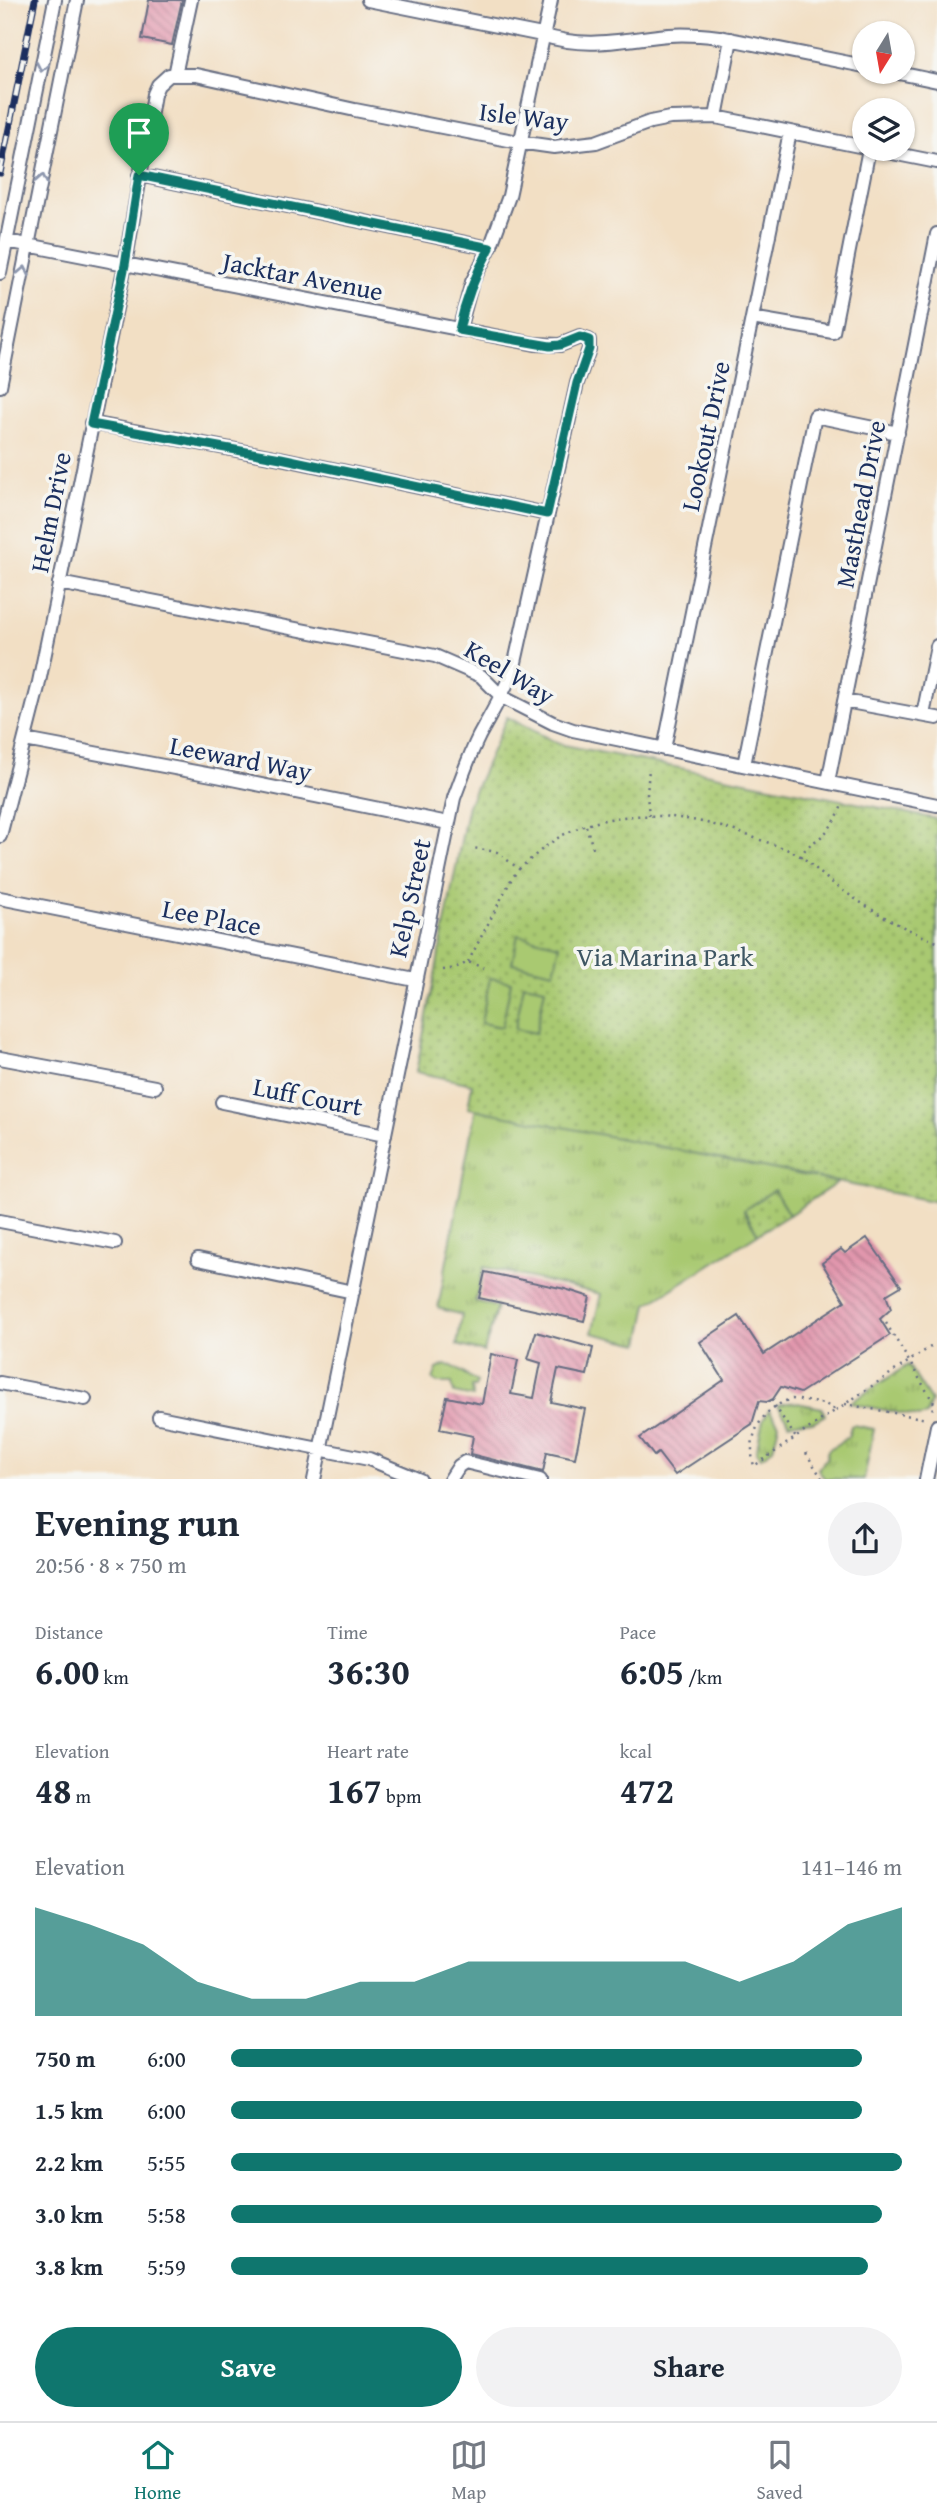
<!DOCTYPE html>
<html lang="en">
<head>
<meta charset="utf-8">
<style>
  :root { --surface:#fff; --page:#f2f2f3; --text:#1f2937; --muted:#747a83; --line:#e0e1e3; --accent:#0f766e }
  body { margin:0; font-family:"Gentium Book Plus",serif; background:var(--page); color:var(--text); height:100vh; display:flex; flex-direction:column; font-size:26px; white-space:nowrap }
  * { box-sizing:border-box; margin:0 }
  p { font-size:23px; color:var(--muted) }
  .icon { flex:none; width:38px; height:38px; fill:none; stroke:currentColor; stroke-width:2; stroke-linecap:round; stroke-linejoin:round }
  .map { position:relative; height:1479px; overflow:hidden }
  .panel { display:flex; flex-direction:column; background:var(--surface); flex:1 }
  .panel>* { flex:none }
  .needle { width:46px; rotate:191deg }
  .fabs { position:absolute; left:852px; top:21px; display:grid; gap:14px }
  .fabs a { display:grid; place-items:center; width:63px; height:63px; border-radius:50%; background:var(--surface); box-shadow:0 2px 5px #0004; font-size:35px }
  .pin { position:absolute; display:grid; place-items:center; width:60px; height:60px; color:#fff; margin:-72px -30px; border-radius:50% 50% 50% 0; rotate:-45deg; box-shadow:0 0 7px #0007 }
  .pin .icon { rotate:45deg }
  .round { display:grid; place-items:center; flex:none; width:74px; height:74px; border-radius:37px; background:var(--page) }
  .headline { display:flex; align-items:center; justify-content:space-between; height:119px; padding:0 35px }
  h1 { font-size:38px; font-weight:600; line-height:52px }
  .stats { display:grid; grid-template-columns:repeat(3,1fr); gap:10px; height:119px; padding:7px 35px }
  .stats div { display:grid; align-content:center }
  .stats b { font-size:35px; font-weight:600 }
  .stats small { font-size:19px; font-weight:400 }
  .stats p { font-size:19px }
  .chart { height:196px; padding:14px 35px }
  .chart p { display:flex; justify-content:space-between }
  .chart svg { width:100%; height:126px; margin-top:7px; fill:var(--accent); opacity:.7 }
  .cta { display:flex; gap:14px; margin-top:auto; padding:14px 35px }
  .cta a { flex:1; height:80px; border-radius:42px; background:var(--accent); color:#fff; font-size:28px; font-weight:600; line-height:80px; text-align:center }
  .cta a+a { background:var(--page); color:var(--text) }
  ul { padding:0 35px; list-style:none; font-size:23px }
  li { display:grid; grid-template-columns:112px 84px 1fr; align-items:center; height:52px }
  li i { height:18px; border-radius:9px; background:var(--accent) }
  .dock { display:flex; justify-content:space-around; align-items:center; height:98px; border-top:2px solid var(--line); background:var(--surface); font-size:19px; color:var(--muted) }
  .dock a { display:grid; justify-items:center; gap:4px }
  .dock .on { color:var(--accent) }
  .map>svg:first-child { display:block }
  .grass { fill:url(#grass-tufts); stroke:#627c68; stroke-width:2 }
  .park { fill:url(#park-dots); stroke:#627c68; stroke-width:2 }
  .garden { fill:#a9c971; stroke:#627c68; stroke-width:2 }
  .building { fill:url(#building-back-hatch) }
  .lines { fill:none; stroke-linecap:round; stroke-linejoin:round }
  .minor-casing { stroke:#666d82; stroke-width:16 }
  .path { stroke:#666d82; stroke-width:2.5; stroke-dasharray:2 5; stroke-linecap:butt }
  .minor { stroke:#fff; stroke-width:12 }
  .rail-casing { stroke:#1b2f5e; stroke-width:7 }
  .rail { stroke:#f6f6f2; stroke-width:4.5; stroke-dasharray:13; stroke-linecap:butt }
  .oneway { stroke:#8d97ae }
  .route-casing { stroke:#fff; stroke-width:14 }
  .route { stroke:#0f766e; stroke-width:9 }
  .labels { text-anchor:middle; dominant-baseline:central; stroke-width:7; stroke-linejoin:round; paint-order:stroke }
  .street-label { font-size:26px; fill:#1b2f5e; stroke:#f6f6f2 }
  .park-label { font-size:26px; fill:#3e5663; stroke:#f6f6f2 }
</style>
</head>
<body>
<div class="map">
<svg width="937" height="1480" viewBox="0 0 937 1480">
  <defs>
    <pattern id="grass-tufts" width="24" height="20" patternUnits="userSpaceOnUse" patternTransform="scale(1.75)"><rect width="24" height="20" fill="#a9c971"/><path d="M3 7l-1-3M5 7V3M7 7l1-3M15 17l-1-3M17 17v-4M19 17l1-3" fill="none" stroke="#89a460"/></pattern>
    <pattern id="park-dots" width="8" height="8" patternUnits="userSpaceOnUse" patternTransform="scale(1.75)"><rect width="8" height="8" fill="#a9c971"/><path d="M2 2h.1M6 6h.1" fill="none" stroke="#89a460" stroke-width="1.8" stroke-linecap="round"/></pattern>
    <pattern id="building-back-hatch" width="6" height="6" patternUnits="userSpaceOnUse" patternTransform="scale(1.75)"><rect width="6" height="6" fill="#e297ad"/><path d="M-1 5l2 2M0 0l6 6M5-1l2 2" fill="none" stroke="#b67c90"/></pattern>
  </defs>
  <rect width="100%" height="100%" fill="#f6f6f2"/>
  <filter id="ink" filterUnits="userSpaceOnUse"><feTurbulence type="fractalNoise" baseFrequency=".0143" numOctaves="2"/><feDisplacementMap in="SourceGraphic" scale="14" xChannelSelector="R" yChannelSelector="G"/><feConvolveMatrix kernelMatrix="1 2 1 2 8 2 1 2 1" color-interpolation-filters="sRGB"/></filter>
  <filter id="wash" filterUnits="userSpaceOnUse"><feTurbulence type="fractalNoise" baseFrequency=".00686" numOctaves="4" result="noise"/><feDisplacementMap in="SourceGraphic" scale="28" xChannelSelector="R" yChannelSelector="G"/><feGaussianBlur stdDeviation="1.57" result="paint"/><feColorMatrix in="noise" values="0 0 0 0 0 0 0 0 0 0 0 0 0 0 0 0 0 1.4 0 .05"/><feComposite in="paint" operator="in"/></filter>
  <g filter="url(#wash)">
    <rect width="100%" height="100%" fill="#f2dfc4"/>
    <path class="grass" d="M478,1096L859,1168L789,1215L774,1191L744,1211L758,1234L648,1304L640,1344L592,1333L601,1294L484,1267L475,1301L497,1307L484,1352L457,1345L462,1315L438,1308Z
      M445,1365L452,1366L477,1382L475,1387H472L473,1397L454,1393L452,1383H439L433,1379L437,1369Z
      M908,1365L931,1401L927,1415L919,1417L850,1403Z
      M792,1402L822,1408L825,1415L813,1422L804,1421L789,1423L778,1405Z
      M769,1410L779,1424L773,1449L761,1457L756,1452L763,1420Z
      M853,1425L874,1429L864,1479H825L818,1469L826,1458L828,1450L848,1437L851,1426Z"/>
    <path class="park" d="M507,717L559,744L937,819V1202L468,1108L472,1084L416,1072L468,805Z
      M774,1190L789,1215L758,1234L744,1210Z"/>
    <path class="garden" d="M518,935L560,945L554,972L512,963Z
      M490,978L511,982L502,1027L481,1023Z
      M524,984L545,988L536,1033L515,1029Z"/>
    <g id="blocks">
      <path class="building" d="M149,0H182L172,45L142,39Z
        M867,1238L901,1286L886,1295L891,1309L880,1319L890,1335L800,1393L781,1387L773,1399L767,1402L759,1401L752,1424L675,1475L658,1453L654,1456L640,1438L724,1380L700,1342L739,1316L764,1354L845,1301L822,1263L841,1249L845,1253Z
        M485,1272L565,1289L590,1297L584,1321L479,1298Z
        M536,1332L593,1348L587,1375L558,1369L551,1402L585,1409L575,1458L547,1452L543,1472L470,1454L473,1436L440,1429L447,1397L482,1404L491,1354L518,1360L511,1394L534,1398L541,1363L528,1359Z"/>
    </g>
  </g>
  <g filter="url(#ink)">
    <use href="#blocks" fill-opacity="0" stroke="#666d82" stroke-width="2"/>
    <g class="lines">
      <g class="minor-casing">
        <path id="minor" d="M368,0L542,35C587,50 624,39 669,35C685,34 702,35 719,37L864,66
          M894,72L937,81
          M175,75L191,0
          M716,117L731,39
          M872,149L937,162
          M139,175L490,248
          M7,241L535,344L560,345L580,337L589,340V349L577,383L514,667C504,693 492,712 479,736C469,756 462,777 454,798L314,1480
          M0,273L55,0
          M752,318L833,332L869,149
          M459,330L472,282L490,248L509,196L551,0
          M0,386L77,0
          M91,423L280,458L547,514
          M59,583L435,656L481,676L502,697L553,723L573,730L937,805
          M844,701L937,718
          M923,715L937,646
          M25,740L217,776L448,823
          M664,749L790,132
          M744,765L815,416L898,433
          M828,782L937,234
          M0,836L38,687L125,265L154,94L158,85L169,75H196L355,110L519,142L554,147L596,142L650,122L670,118L716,117L864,147
          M0,898L415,980
          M0,1058L155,1087
          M222,1102L385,1135
          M0,1221L115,1243
          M198,1259L353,1292
          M0,1383L85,1399
          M159,1417L369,1459L420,1480
          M450,1480L459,1466L465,1462L540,1480
          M926,1480L937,1426"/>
      </g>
      <path class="path" d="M649,816L647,795L649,768
        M586,826L594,851
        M801,857C806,844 815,843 824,834C833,825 838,816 842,805
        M519,869C532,858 546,845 561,836C621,804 691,814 752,837C768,843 788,848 802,857C812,864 820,874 830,881C863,906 899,927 937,942
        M468,962L512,878L519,869L497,852L473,848
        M443,970L457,968L468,962L484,968
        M886,1323L934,1403L931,1414
        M792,1399L825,1404L836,1410L754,1466C746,1436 762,1407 792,1399Z
        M771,1400L796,1438
        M845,1404L927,1419
        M836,1410L935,1344
        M806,1453L823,1480"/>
      <use href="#minor" class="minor"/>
      <g class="rail-casing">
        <path id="rail" d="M0,173L35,0"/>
      </g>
      <use href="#rail" class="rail"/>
    </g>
    <defs><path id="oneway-chevron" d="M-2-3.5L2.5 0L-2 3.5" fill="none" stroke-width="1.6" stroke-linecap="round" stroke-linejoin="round" transform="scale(1.75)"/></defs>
    <g class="oneway">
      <use href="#oneway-chevron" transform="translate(42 67) rotate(101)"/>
      <use href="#oneway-chevron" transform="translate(42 179) rotate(-79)"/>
      <use href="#oneway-chevron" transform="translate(24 271) rotate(-78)"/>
    </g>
  </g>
  <g class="lines" filter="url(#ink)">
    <g class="route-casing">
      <path id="route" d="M139,175L490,248C475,275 465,300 459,330L550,346L560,345L580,337L589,340V349L577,383L547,514L281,458L91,424L125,265Z"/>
    </g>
    <use href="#route" class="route"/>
  </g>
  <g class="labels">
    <g class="street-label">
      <text transform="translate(524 116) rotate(7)">Isle Way</text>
      <text transform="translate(303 276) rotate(11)">Jacktar Avenue</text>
      <text transform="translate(705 436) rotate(-78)">Lookout Drive</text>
      <text transform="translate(860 504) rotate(-79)">Masthead Drive</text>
      <text transform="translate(50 512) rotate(-79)">Helm Drive</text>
      <text transform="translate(510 672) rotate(31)">Keel Way</text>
      <text transform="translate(241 758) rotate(11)">Leeward Way</text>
      <text transform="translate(409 898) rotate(-78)">Kelp Street</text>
      <text transform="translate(212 917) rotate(11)">Lee Place</text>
      <text transform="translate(308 1096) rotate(11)">Luff Court</text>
    </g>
    <g class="park-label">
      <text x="665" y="956">Via Marina Park</text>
    </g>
  </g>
</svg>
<div class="fabs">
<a><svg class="needle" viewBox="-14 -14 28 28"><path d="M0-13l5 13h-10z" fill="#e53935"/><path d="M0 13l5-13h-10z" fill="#747a83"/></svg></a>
<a><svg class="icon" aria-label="layers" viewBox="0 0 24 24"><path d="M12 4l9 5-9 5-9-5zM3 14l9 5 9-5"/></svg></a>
</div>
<div class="pin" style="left:139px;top:175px;background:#1e9e55"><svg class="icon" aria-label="arrive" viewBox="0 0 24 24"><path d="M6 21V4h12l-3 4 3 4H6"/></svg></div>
</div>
<section class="panel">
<div class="headline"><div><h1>Evening run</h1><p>20:56 · 8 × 750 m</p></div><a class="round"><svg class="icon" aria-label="share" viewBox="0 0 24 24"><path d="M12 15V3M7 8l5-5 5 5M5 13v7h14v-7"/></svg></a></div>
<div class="stats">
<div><p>Distance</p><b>6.00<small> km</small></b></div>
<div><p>Time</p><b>36:30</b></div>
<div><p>Pace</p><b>6:05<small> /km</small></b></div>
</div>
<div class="stats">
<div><p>Elevation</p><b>48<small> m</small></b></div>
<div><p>Heart rate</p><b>167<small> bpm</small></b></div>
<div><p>kcal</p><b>472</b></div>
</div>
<div class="chart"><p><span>Elevation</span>141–146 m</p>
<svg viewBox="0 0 160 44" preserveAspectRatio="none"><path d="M0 44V6L10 12L20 19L30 32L40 38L50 38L60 32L70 32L80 25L90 25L100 25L110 25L120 25L130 32L140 25L150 12L160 6V44z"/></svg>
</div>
<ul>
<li><b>750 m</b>6:00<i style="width:94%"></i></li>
<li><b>1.5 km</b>6:00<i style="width:94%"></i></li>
<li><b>2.2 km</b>5:55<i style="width:100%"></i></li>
<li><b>3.0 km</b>5:58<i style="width:97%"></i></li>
<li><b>3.8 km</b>5:59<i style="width:95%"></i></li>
</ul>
<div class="cta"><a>Save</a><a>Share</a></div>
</section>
<nav class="dock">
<a class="on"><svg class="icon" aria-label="home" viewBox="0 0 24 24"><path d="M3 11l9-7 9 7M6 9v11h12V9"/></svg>Home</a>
<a><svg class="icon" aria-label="map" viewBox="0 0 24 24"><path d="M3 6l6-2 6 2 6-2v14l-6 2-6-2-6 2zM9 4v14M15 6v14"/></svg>Map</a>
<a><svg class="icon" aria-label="saved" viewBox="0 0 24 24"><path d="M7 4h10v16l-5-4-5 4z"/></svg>Saved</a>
</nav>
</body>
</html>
